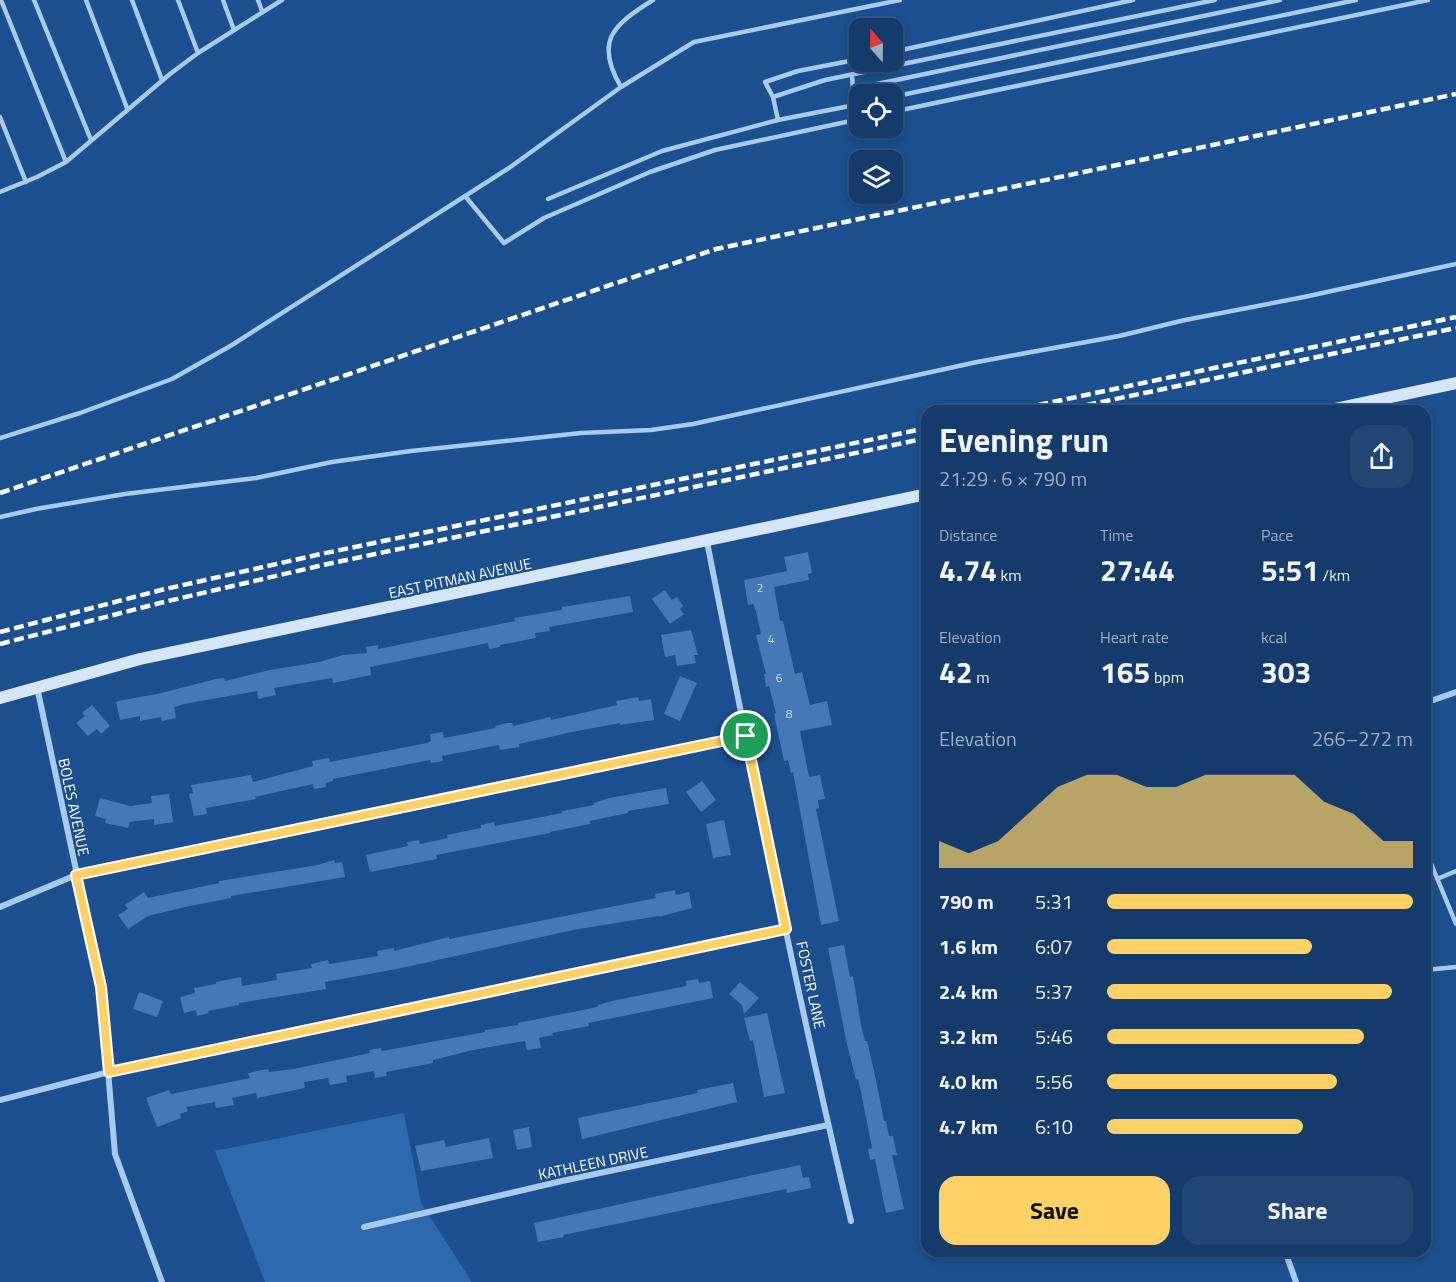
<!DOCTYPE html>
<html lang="en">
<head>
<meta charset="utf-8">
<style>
  :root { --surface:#143b6b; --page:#214673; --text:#f1f3f6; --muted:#9dadc1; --line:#33557e; --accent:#ffd166 }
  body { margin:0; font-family:"Titillium Web",sans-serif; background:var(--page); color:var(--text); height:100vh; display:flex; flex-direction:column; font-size:22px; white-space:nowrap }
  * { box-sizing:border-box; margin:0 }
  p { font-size:20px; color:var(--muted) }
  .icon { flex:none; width:33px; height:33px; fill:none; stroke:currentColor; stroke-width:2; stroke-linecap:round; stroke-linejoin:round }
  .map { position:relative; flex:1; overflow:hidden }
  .drawer { position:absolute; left:921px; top:405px; width:510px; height:852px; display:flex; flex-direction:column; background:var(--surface); border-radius:18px; box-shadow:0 3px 9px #0003,0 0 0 2px var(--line) }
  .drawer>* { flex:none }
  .needle { width:39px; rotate:340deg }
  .controls { position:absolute; left:849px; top:18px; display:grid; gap:12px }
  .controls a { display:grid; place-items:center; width:54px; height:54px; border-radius:12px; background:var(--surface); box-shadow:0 3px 9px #0003,0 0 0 2px var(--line); font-size:30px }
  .pin { position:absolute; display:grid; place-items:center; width:51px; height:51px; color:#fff; margin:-26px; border:3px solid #fff; border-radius:50%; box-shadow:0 2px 6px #0007 }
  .round { display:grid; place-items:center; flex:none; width:63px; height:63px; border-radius:18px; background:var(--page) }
  .overview { display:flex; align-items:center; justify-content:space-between; height:102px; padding:0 18px }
  h1 { font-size:33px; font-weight:700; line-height:45px }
  .figures { display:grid; grid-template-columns:repeat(3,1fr); gap:9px; height:102px; padding:6px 18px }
  .figures div { display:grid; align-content:center }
  .figures b { font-size:30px; font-weight:700 }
  .figures small { font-size:16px; font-weight:400 }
  .figures p { font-size:16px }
  .chart { height:168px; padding:12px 18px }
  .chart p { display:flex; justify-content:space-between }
  .chart svg { width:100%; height:108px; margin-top:6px; fill:var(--accent); opacity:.7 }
  .action { display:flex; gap:12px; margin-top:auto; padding:12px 18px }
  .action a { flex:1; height:69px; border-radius:18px; background:var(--accent); color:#111; font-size:24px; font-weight:700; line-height:69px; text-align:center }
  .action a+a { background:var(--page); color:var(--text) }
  ul { padding:0 18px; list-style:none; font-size:20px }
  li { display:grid; grid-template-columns:96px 72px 1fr; align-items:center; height:45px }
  li i { height:15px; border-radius:8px; background:var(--accent) }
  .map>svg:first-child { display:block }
  .green { fill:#2e69ad }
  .building { fill:#4478b7 }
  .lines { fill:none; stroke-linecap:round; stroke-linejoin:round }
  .lane { stroke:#a9c9ee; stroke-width:4.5 }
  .street { stroke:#a9c9ee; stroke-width:6 }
  .secondary { stroke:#d6e6fa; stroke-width:12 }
  .rail { stroke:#fff; stroke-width:4.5; stroke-dasharray:10 4.5; stroke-linecap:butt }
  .route-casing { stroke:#fff; stroke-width:12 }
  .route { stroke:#ffd166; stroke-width:8 }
  .labels { text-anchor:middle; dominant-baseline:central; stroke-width:4.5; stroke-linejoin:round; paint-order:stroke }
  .number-label { font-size:12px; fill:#d0dded }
  .street-label { font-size:15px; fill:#fff; stroke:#1b4f8f }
</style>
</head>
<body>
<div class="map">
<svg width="1456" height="1282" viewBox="0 0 1456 1282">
  <rect width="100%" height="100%" fill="#1b4f8f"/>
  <path class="green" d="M404,1113L421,1203L472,1282H265L215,1151Z"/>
  <path class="building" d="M808,552L812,573L808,574L809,580L774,587L780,621H783L795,674L802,672L810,705L827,701L832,725L800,731L809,777L820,775L825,799L818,800L819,808L816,809L839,921L821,925L793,772L791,773L788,760L784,761L774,714L776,713L769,686L766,687L764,674H766L756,635L761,634L756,611L753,604L748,605L744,580L787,571L784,557Z
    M665,590L672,600L677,597L683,606L680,609L684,614L670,624L652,599Z
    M630,596L633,612L549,627L550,631L535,633L536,638L500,645V647L489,649L488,643L370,667L371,675L333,683L332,678L274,688L276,695L258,699L257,691L184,704L174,707L176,718L162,721L161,717L140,721V716L120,720L116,702L123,700L157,694L216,679L224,678L225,681L270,670L319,662L343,655L367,653L366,647L378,645V649L447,635L515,621L514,618L562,610V607Z
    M691,630L698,655H694L696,663L677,666L675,655L665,657L661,635Z
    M680,676L697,683L680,721L664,714Z
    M638,697L639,701L651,699L654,720L620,725V723L572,732L519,744V747L500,750L499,745L442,756L443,761L431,763L430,760L333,779V781L326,783V787L314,789L313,784L255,797L256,799L206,808L207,814L194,816L189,794L193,793L191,785L251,775L253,782L313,766L312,761L329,758L330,762L427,743L431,741L430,734L443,732L444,738L496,728L495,726L507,723H512L513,726L550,717L551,720L617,705L616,701Z
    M92,705L110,726L101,734L97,729L88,736L76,723L85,716L82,713Z
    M702,781L716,800L701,812L686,792Z
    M666,788L669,804L628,811V813L590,821V824L550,832V833L436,855L437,859L370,872L366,855L408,846L407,842L419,840L420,844L448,838L447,835L481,828V825L494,822L495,826L562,813V811L594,805V803L609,798Z
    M169,794L173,822L154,825V819L130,822L128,828L105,823L106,819L95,816L100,798L130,806L152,803L151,796Z
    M724,820L731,855L713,858L706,824Z
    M334,860L335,863L342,862L345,877L231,896V898L185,907L148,916L128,929L118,915L128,909L125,905L144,892L148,898L219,883V881L318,865Z
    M675,890L676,895L689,892L692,908L659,917V916L573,930L397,969L325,982L326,989L239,1003V1005L208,1011L209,1013L197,1016L196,1010L184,1013L180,997L195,993L194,988L216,984V982L241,977L242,986L277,980L276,974L312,968L311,964L328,960L329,964L378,956L377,951L394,948V951L449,937V939L656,898L655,894Z
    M844,945L850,977L853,976L861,1025L865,1041H867L876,1080L884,1121H886L889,1136H893L897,1155H892L904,1209L886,1213L875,1159L870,1160L868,1149L872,1148L861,1092L858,1079L856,1080L846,1040L828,948Z
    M698,979L699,983L710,981L713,998L588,1023L589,1026L552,1033L553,1035L539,1038L541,1048L527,1050L525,1041L473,1050L433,1060V1063L386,1072L387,1076L375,1078L374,1071L346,1076L347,1082L330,1085L328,1078L304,1082L305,1088L257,1098L256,1093L232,1098L234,1105L216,1108L215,1102L186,1107L188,1111L180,1114L181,1118L157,1127L146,1098L169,1090L171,1094L250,1078L248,1073L268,1069L269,1072L294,1069L370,1053L369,1050L381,1048L382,1051L485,1032V1030L518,1025V1023L598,1007V1005L612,1001L686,986V981Z
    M740,982L759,998L744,1014L742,1005L729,994Z
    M139,992L163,1001L157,1017L133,1009Z
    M767,1013L785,1093L764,1097L753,1040L750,1041L744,1018Z
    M733,1083L737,1102L582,1139L578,1118L698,1093L697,1090Z
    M529,1127L532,1147L517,1150L513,1130Z
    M489,1138L493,1158L421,1171L415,1146L444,1140L446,1147Z
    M800,1165L803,1178L809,1177L811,1188L787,1193L786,1189L563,1235L564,1237L538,1242L534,1223Z"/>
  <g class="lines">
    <path class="lane" d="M1,0L66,162
      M34,0L91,140
      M86,0L127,108
      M132,0L162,80
      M178,0L198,53
      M223,0L234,30
      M258,0L262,11
      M892,52L1133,0
      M852,75L853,89L1280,0
      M621,87C594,41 613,25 653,0
      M773,97L825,80L1215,0
      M892,97L1356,0
      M892,112L1428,0
      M0,117L26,182
      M778,120L773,97L765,82L798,71L860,59
      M0,192L37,177L66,162L170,74L198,53L282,0
      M465,196L504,243L544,218L650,172L715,150L860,119
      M548,199L662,151L778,120L860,104
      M0,438L80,413L172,379L232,345L509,168L621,87L694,42L900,0
      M0,517L36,509L125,494L256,478L332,462L411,451L581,433L651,430L693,424L977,362L1119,336L1185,320L1304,297L1456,264
      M1425,849L1456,924
      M1437,879L1456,871
      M1425,970L1456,967"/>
    <path class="street" d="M707,542C752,769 797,996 851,1221
      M37,687L101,987L115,1154L162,1282
      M1425,703L1456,692
      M0,907L76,875L746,736
      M0,1100L109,1072L786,929
      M364,1227L562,1181L828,1125
      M1285,1251L1296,1282"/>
    <path class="secondary" d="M1325,411L1456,383
      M0,698L140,659L927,494"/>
    <path class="rail" d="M1010,411L1456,317
      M1058,411L1456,328
      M0,493L716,249L1456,94
      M0,632L161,590L321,554L927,428
      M0,644L164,602L323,565L927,438"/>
  </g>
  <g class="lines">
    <g class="route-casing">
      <path id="route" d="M746,736L786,929L109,1072L101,987L76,875Z"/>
    </g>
    <use href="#route" class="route"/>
  </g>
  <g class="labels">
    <g class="number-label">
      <text x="760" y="587">2</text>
      <text x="771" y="638">4</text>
      <text x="779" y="677">6</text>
      <text x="789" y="713">8</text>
    </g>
    <g class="street-label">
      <text transform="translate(460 578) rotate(-12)">EAST PITMAN AVENUE</text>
      <text transform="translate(74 807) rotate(78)">BOLES AVENUE</text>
      <text transform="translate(811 985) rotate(78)">FOSTER LANE</text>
      <text transform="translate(593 1163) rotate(-12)">KATHLEEN DRIVE</text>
    </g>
  </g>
</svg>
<div class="controls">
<a><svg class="needle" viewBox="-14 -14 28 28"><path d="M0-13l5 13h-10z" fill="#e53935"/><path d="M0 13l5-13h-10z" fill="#9dadc1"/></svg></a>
<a><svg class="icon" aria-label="locate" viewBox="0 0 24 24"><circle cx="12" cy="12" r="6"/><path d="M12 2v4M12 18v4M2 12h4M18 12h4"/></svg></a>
<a><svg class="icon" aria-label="layers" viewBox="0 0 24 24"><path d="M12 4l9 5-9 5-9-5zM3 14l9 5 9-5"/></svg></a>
</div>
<div class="pin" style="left:746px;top:736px;background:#1e9e55"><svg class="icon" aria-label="arrive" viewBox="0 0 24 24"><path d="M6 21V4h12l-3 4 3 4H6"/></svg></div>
<section class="drawer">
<div class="overview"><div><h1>Evening run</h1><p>21:29 · 6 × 790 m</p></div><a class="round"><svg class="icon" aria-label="share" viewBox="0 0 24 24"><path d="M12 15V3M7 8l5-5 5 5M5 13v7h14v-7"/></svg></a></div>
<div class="figures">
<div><p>Distance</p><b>4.74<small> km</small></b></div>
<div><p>Time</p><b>27:44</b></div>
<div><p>Pace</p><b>5:51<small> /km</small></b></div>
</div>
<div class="figures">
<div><p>Elevation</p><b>42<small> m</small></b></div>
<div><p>Heart rate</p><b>165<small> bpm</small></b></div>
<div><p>kcal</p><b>303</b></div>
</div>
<div class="chart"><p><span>Elevation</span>266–272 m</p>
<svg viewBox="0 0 160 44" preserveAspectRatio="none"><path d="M0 44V33L10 38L20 33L30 22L40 11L50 6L60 6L70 11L80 11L90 6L100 6L110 6L120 6L130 17L140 22L150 33L160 33V44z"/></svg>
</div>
<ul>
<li><b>790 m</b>5:31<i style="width:100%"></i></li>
<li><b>1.6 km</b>6:07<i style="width:67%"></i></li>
<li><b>2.4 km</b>5:37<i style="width:93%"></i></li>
<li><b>3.2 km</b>5:46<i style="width:84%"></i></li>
<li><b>4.0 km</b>5:56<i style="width:75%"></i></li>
<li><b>4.7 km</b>6:10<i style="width:64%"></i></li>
</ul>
<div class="action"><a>Save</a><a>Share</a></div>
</section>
</div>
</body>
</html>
